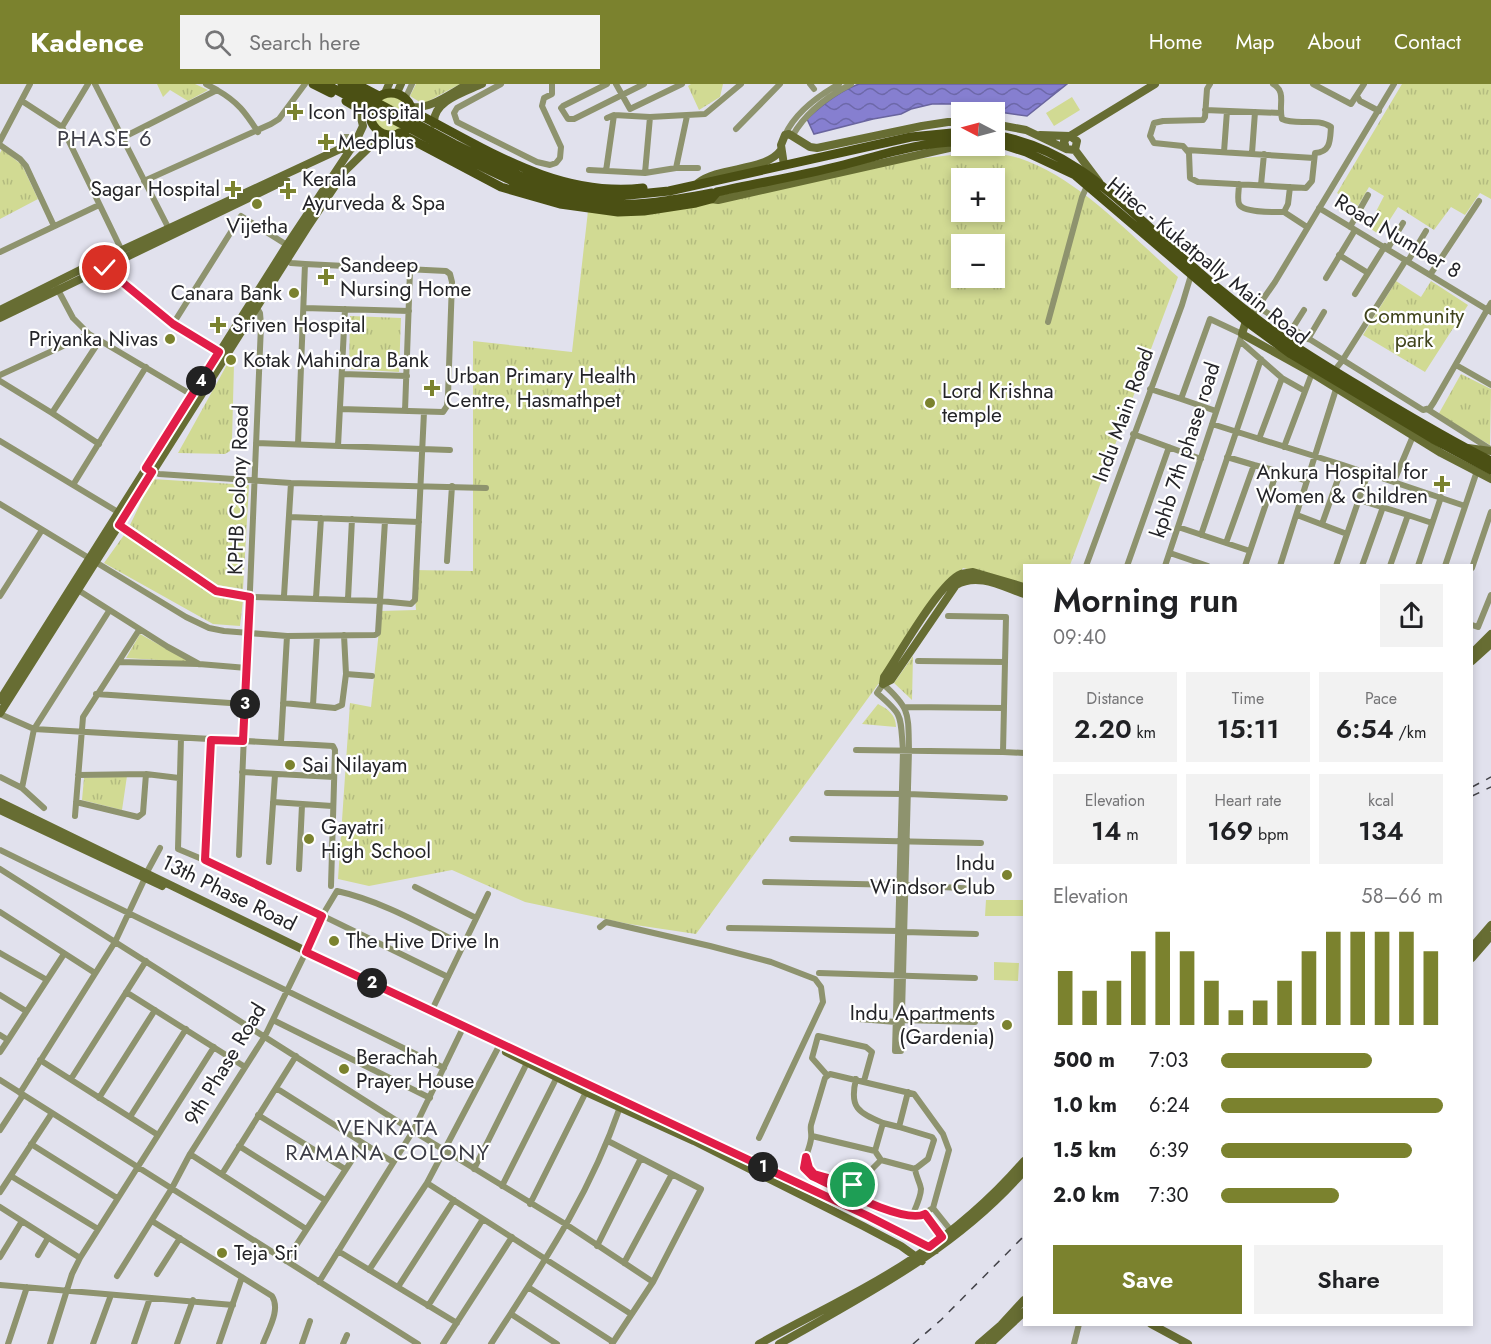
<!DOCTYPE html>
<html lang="en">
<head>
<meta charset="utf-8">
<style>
  :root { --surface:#fff; --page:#f2f2f2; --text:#202124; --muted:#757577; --accent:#7b822e }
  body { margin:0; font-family:Jost,sans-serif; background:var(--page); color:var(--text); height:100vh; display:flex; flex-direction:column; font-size:22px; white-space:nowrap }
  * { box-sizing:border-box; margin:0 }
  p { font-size:20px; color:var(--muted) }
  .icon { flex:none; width:33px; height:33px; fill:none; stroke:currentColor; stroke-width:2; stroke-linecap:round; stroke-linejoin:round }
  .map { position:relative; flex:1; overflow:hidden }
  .details { position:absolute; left:1023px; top:480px; width:450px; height:762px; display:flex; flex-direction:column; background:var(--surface); border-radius:0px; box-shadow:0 3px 9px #0003 }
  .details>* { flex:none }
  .needle { width:39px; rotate:276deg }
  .buttons { position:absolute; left:951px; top:18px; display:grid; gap:12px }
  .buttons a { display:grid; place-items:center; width:54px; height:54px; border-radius:0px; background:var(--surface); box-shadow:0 3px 9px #0003; font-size:30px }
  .pin { position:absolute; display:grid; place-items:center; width:51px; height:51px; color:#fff; margin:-26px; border:3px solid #fff; border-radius:50%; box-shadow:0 2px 6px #0007 }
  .km { position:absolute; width:30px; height:30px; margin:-15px; border-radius:50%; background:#222; color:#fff; font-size:16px; line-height:30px; text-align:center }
  .round { display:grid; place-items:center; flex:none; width:63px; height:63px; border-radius:0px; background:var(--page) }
  .overview { display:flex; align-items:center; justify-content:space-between; height:102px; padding:0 30px }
  h1 { font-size:33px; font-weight:600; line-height:45px }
  .figures { display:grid; grid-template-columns:repeat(3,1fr); gap:9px; height:102px; padding:6px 30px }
  .figures div { display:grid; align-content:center; border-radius:0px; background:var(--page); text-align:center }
  .figures b { font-size:26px; font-weight:600 }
  .figures small { font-size:16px; font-weight:400 }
  .figures p { font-size:16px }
  .chart { height:168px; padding:12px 30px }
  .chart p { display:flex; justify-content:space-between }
  .chart svg { width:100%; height:108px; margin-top:6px; stroke:var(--accent); stroke-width:6 }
  .button { display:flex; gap:12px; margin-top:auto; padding:12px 30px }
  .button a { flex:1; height:69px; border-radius:0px; background:var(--accent); color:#fff; font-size:24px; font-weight:600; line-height:69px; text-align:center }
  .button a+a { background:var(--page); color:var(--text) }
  ul { padding:0 30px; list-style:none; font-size:20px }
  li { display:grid; grid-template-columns:96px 72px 1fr; align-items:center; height:45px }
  li i { height:15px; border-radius:8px; background:var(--accent) }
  header { display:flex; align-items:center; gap:36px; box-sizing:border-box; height:84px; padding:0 30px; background:var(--accent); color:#fff }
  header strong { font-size:28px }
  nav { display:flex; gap:33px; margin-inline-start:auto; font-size:21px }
  .search { width:420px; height:54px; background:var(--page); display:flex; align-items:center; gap:15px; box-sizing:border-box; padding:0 21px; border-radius:0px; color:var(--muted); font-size:22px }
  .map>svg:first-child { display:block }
  .grass { fill:url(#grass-tufts); fill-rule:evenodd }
  .garden { fill:#d1da93 }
  .water { fill:url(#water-waves); stroke:#69649e; stroke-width:1.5 }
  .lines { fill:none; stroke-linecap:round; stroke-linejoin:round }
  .street { stroke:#8e936e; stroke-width:6 }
  .secondary { stroke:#676d33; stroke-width:8 }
  .primary { stroke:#4b5014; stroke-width:9 }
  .rail { stroke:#434349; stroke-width:1.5; stroke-dasharray:8 8; stroke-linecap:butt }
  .route-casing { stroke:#fff; stroke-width:12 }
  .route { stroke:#e11d48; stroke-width:8 }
  .poi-dot { fill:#7b822e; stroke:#fff; stroke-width:2 }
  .labels { text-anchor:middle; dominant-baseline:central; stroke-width:4.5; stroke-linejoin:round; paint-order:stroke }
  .poi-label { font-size:21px; fill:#242428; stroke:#fff; text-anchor:start }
  .street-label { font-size:21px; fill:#242428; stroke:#fff }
  .park-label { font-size:21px; fill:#40441c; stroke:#fff }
  .neighbourhood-label { font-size:22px; letter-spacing:1.5px; fill:#3d3d47; stroke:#fff }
</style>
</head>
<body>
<header>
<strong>Kadence</strong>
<div class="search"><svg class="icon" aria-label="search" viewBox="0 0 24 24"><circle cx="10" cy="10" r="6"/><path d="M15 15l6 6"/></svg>Search here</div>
<nav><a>Home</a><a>Map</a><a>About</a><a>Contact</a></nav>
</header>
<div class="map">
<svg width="1491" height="1260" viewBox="0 0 1491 1260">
  <defs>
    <pattern id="grass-tufts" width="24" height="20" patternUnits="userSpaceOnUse" patternTransform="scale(1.5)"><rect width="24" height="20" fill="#d1da93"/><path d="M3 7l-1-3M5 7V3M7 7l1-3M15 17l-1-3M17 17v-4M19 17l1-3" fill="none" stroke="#b3bb7f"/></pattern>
    <pattern id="water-waves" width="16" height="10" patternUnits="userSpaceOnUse" patternTransform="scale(1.5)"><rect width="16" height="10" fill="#867fd0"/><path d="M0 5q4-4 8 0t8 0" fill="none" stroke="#6d68a9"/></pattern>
  </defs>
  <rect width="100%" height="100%" fill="#e1e1ed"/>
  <path class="grass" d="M157,0H195L208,6L188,17L170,6L163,13Z
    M416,0H460L423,20L410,12Z
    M691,0H723L720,13L699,26L688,2Z
    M1402,0H1491V115L1480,109L1465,131L1451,123L1434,146L1398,123L1380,151L1368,143L1384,112L1369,103L1358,122L1337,109Z
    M372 30a18 18 0 1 1 36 0a18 18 0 1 1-36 0Z
    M2,65L22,81L38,115L0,135V69Z
    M978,68C991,70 1006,70 1019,74C1079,94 1131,152 1178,193L1070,481L1024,482V501L963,484L696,850L629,840L525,818L452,786L369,802L338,795L350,619L371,623L381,527L416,526L413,486L473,487V257L572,268L588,127L899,77ZM962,94H994V128H962ZM962,160H994V194H962Z
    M1396,197L1421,213L1431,197L1468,221L1425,288L1363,251Z
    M350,232L401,234L399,288L349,285Z
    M229,277L234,280L232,357L230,367L225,370L178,369Z
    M1461,290L1491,305L1490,361L1438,331Z
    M152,395L249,401L243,505L217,501L130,441Z
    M124,451L213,511L243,516L240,542L213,540L104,479Z
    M140,550L190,578L126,574Z
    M913,572L912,616L894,599Z
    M878,620C888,625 896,631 896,643L862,640Z
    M127,692L122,726L82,716L84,694Z"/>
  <path class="garden" d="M1072,13L1080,26L1054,42L1046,29Z
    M986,816H1024V832H985Z
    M994,878L1019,879L1018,897L994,896Z"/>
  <path class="water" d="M859,0H1067L1027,32L999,28L991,23L955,20H932L911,25L901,30L873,35L814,50L807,35C823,20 839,7 859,0Z"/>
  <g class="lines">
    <path class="street" d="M95,0L170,147
      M501,0L457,24L454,29L457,38L537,78L550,81L556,79L560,74L561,63L542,22L544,14L552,10V0
      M607,0L563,22L561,24L568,35H574L644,0
      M616,0L630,25L682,0
      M810,0L814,5
      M1210,0L1207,5L1205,33L1203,36L1163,37L1154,39L1150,52L1154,59L1183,62L1189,69L1190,94L1198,98L1306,104L1312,97L1315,69C1331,68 1330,56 1331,43C1318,33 1297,42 1282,35C1278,21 1287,8 1273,0
      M1313,0L1351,20L1364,0
      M217,6C238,18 245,28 258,48
      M1357,12L1360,17L1379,27
      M405,15L412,0
      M22,17L62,43L122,167
      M1205,26L1281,29
      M607,34L614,31L650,33L705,30L741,0
      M62,43L88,0
      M736,45L780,0
      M785,51C795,29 818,12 839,0
      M793,51C806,28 828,12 851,0
      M342,53H349L356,57
      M122,54L217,6L206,0
      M0,57L30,0
      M0,61L20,75L26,82L54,142
      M1187,66L1314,74
      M1224,68L1227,27
      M1252,69L1255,28
      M676,84L687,32
      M589,86L645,89L676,84H698
      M606,87L614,31
      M645,89L650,33
      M144,97L271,40L279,35L305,0
      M1239,100C1239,106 1237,115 1239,120C1243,129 1275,128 1284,128L1288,120L1290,103
      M1261,101L1264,70
      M1319,124L1491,228
      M1284,128L1307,143
      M1350,143L1368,111
      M1388,164L1403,139
      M0,168L99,121
      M1339,171L1368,189
      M287,176L291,179L305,180L446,187L450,190L452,198L448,311L447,322L443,328L340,325
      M1408,177L1426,147
      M102,181L173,240L219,268
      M1430,191L1479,117
      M1326,194L1355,146
      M57,204L73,234L89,250L192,311
      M1355,210L1385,162
      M1258,223L1423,326L1430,324L1434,318L1491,219
      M304,224L409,227
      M1252,231L1275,198L1394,0
      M1048,238L1082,113L1087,102
      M173,240L241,132L287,161
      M1292,245L1304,226
      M1308,255L1324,228
      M1240,257L1282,294L1305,307
      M1456,281L1491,301
      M1334,287L1342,277L1406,176
      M342,290L407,292
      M0,291L89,250
      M0,297L52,329L100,256
      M1150,305L1181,315
      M1427,325L1490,365
      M405,327L410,187
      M52,329L99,360
      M1212,340L1343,381
      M1133,350L1201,375
      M1259,355L1282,294
      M0,357L118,428
      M256,359L450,366
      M298,360L305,180
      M338,362L345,225
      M1284,363L1312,289
      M1227,373L1254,381
      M151,387L159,390L291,399L486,404
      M1394,397L1413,352
      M73,401L146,283
      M1359,416L1408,431
      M0,420L186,533L209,544L224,547L287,552L375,551L378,549L380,517L411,520L415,516L424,328
      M1297,431L1347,450
      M289,433L419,438
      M119,440L216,507L250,513L380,517L385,437
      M1322,440L1343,381L1465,422
      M1178,443L1250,467
      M1201,451L1261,275
      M1226,459L1254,381L1277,387
      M1170,469L1208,482
      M447,477L452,402
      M1086,482L1182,221L1191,191
      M1127,482L1169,363
      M1165,482L1242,250L1210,235L1181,315L1216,327
      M1245,482L1277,387L1307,397
      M1280,482L1337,302
      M1336,482L1368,389
      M1362,482L1383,423
      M1390,482L1408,431L1432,439
      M1418,482L1441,413
      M1445,482L1477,387
      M1472,484L1491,428
      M78,506L168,563L199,580
      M0,512L42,446
      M284,512L291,399
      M316,514L321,434
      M348,515L352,435
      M109,527L34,645L333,662L335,666L331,802
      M1472,541L1478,543L1491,511
      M918,577L1005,578
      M119,578L199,580L247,584
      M346,590L372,592
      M883,600C911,625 908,630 909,666L901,967H895L903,666C900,631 904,632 877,609Z
      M96,610L245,620
      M283,619L335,624L342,621L346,590L344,551
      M313,621L317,552
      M905,623L1004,624
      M0,630L34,645L22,704
      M181,654L178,765L233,788L448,893
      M281,658L287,552
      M856,666L1003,668L1006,533L948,532
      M1003,668L1024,669
      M242,688L334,693
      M78,691L146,690
      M0,693L22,704L44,724
      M827,709L902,710
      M908,710L1005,714
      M76,718L138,733L143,729L146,690L179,694
      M273,718L332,722
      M75,732L83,633L139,546
      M792,755L981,759
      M0,766L444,984
      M239,771L261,241L260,229L257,224
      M205,776L211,656
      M269,778L275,691
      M0,785L413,1047L567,1141L653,1198
      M299,785L302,721
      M147,788L160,764
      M765,798L901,801
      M905,801L979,805
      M415,803L476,834
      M0,828L95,889
      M600,843L606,838L710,862L771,878L815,895L821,903L823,918L759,1054
      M729,844L898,847
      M904,848L976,850
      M306,868L322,832L337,807C382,817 423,841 463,861
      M0,869L47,896
      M819,889L975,894
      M126,908L245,983
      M0,911L26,927
      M431,928L488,810
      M859,935L896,938
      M273,936L430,1014
      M902,936L975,938
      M0,951L8,956L64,870
      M498,964L427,1099L631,1230
      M0,968L8,956
      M40,976L158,1051
      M830,990L914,1010L943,1050L949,1066L933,1124L918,1133L877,1123L811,1092C798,1081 809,1070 811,1055C812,1050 810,1046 811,1041L825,994Z
      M827,991L812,974L818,952L866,963L872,968L864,997
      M71,995L146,877
      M856,995C849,1024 858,1028 883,1039
      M0,996L418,1260
      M276,1004L393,1078
      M20,1009L115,858L145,794
      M99,1014L155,926
      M258,1031L345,1085
      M130,1033L186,945
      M899,1043L932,1053L934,1056L928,1075L915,1085C916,1093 920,1098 921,1105C921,1112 916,1123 913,1130L906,1129
      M0,1046L23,1011
      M812,1052L875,1067L881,1076L915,1085
      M608,1057L701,1105L653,1198L612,1260
      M31,1060L117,1114
      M239,1062L325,1116
      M875,1067L883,1039L899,1043L908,1008
      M190,1070L306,1145
      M806,1074C816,1101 832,1091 854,1102C860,1105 863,1112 868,1115
      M474,1085L527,979
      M222,1090L296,972
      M11,1092L98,1145
      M502,1102L557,993
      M860,1106L869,1088L881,1076
      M0,1108L52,1029
      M530,1120L586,1008
      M0,1123L80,1174L214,963
      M933,1124L953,1149
      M925,1130L945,1156
      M152,1137L272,1212C281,1226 268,1246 263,1260
      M597,1162L641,1074
      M338,1167L457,1239
      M38,1171L48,1154
      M0,1173L22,1137
      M286,1177L363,1059
      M624,1179L672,1090
      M369,1186L427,1099
      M157,1190L180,1154
      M117,1192L172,1104L190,1070L265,952L304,872
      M319,1198L413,1047L462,946
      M0,1201L233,1221
      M398,1203L454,1116
      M528,1203L613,1258
      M428,1222L483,1135
      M511,1230L557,1260
      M8,1260L27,1203
      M50,1260L72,1190L80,1174
      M93,1260L111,1211
      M134,1260L150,1214
      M177,1260L193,1216
      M219,1260L242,1193
      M302,1260L310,1237
      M343,1260L347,1251
      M443,1260L512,1153
      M491,1260C542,1181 589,1113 620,1023
      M1074,1260L1079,1240"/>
    <path class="secondary" d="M385,9L389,0
      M397,9L401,0
      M411,23C430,26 451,9 468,0
      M434,40C432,17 465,8 482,0
      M994,40L1026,46L1066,65
      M1040,51L1070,52L1077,57L1075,66L1066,65L1064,57C1066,55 1067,53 1070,52L1155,0
      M1075,66L1099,98
      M784,81L781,61L785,51L789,50L810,63L817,64L922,42L948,38H962
      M698,99C720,82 765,88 781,66
      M711,115L718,116L927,69L949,64L957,58
      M0,226L92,180L340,65H351
      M0,234L286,96
      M1246,237L1242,250L1312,289L1441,369L1491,395
      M1468,364L1491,367
      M963,493L961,490L973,488L1024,503
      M1472,569L1491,550
      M1472,577L1491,560
      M883,600L891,596L956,501C978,488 1003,503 1024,510
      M883,600L884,593C899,571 940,498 961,490
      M0,616L287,161L356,57L363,42L359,25
      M0,629L307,144L345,87L383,50
      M0,718L431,928L868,1132L936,1166
      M0,726L162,802
      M1472,863L1491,841
      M1472,874L1491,852
      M506,968L586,1008L694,1057L863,1142L901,1162L922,1177
      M1151,1240L1188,1260
      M759,1260C811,1231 866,1206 915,1173C955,1146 992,1114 1024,1077
      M779,1260C867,1210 957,1164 1024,1087
      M979,1260L1001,1241L1024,1216
      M990,1260L1024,1228"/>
    <path class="primary" d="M313,0L331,9
      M325,0C359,18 393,35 426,53C481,83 535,114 599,120C637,123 675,116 712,109
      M342,0L454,60L520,92L561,106L591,111L619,112L669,107L911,53L962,48
      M356,0L379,12
      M370 30a21 21 0 1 1 42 0a21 21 0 1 1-42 0Z
      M346,17L370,31
      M412,27C485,64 556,114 643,104
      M399,49L501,103L560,120L618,128L644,127L696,119L711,115L717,108C758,99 799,92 839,82C879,72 920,57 962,58
      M994,51C1065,63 1107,105 1158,151C1185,177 1214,202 1244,225C1282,256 1326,282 1369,308C1409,332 1449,356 1491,377
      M994,60L1004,61L1026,68L1075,91L1246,237L1291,270L1433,355L1491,386"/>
    <path class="rail" d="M1472,703L1491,693
      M1472,712L1491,703
      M913,1260L941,1236L1024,1152"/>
  </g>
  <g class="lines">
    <g class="route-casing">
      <path id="route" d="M105,184L173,240L219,268L146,384L152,388L119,441L216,507L250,513L243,657L211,656L205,776L322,832L306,868L868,1132L929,1163L942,1153L925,1130C904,1141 834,1102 812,1092L804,1084L806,1073L809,1084L814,1090L853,1101"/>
    </g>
    <use href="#route" class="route"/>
  </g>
  <g class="poi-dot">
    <path d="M292 19h6v6h6v6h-6v6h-6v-6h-6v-6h6z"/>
    <path d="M323 49h6v6h6v6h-6v6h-6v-6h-6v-6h6z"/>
    <path d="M230 96h6v6h6v6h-6v6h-6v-6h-6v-6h6z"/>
    <path d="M285 98h6v6h6v6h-6v6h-6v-6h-6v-6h6z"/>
    <circle cx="257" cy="120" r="6"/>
    <path d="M323 184h6v6h6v6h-6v6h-6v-6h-6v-6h6z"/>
    <circle cx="294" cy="209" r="6"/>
    <path d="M215 232h6v6h6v6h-6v6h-6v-6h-6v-6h6z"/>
    <circle cx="170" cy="255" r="6"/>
    <circle cx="231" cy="276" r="6"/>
    <path d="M429 295h6v6h6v6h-6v6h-6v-6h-6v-6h6z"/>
    <circle cx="930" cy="319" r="6"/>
    <path d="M1439 391h6v6h6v6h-6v6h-6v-6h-6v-6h6z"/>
    <circle cx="290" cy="681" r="6"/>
    <circle cx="309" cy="755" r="6"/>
    <circle cx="1007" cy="791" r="6"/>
    <circle cx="334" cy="857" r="6"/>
    <circle cx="1007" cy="941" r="6"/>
    <circle cx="344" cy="985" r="6"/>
    <circle cx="222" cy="1169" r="6"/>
  </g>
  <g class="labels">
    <g class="poi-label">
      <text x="308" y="28">Icon Hospital</text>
      <text x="338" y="58">Medplus</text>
      <text x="302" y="95">Kerala<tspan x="302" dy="24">Ayurveda &amp; Spa</tspan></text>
      <text x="220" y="105" text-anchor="end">Sagar Hospital</text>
      <text x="257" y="142" text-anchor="middle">Vijetha</text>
      <text x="340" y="181">Sandeep<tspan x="340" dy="24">Nursing Home</tspan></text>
      <text x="282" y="209" text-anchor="end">Canara Bank</text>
      <text x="232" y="241">Sriven Hospital</text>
      <text x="158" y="255" text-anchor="end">Priyanka Nivas</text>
      <text x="243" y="276">Kotak Mahindra Bank</text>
      <text x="446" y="292">Urban Primary Health<tspan x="446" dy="24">Centre, Hasmathpet</tspan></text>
      <text x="942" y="307">Lord Krishna<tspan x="942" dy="24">temple</tspan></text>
      <text x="1428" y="388" text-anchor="end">Ankura Hospital for<tspan x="1428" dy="24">Women &amp; Children</tspan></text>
      <text x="302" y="681">Sai Nilayam</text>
      <text x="321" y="743">Gayatri<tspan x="321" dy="24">High School</tspan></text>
      <text x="995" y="779" text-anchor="end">Indu<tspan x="995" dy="24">Windsor Club</tspan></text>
      <text x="346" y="857">The Hive Drive In</text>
      <text x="995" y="929" text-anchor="end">Indu Apartments<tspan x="995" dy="24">(Gardenia)</tspan></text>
      <text x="356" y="973">Berachah<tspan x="356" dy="24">Prayer House</tspan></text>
      <text x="234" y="1169">Teja Sri</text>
    </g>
    <g class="street-label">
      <text transform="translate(1398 152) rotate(31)">Road Number 8</text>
      <text transform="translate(1208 177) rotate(39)">Hitec - Kukatpally Main Road</text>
      <text transform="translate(1123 331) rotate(-70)">Indu Main Road</text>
      <text transform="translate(1185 366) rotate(-72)">kphb 7th phase road</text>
      <text transform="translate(238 406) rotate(-88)">KPHB Colony Road</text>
      <text transform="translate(229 809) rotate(26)">13th Phase Road</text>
      <text transform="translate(225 980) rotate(-59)">9th Phase Road</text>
    </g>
    <g class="park-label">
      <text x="1414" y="232">Community<tspan x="1414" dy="24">park</tspan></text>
    </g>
    <g class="neighbourhood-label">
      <text x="105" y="54">PHASE 6</text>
      <text x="388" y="1043">VENKATA<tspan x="388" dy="25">RAMANA COLONY</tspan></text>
    </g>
  </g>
</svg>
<div class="buttons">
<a><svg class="needle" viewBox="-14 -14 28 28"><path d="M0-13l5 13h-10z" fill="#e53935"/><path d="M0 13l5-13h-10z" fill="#757577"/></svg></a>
<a>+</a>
<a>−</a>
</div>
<div class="pin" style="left:853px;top:1101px;background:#1e9e55"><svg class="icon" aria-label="arrive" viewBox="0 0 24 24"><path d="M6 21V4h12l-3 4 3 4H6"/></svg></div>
<div class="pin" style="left:105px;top:184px;background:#d93025"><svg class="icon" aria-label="check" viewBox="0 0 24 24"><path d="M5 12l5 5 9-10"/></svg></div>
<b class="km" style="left:763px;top:1083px">1</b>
<b class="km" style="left:372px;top:899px">2</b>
<b class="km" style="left:245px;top:620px">3</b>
<b class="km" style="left:201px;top:297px">4</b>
<section class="details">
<div class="overview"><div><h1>Morning run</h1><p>09:40</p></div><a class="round"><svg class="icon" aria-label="share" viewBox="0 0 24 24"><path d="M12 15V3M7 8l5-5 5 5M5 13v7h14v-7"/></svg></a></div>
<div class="figures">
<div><p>Distance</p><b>2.20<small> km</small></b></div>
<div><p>Time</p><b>15:11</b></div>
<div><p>Pace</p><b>6:54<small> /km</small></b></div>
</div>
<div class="figures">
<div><p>Elevation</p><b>14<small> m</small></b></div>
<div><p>Heart rate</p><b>169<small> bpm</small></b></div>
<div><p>kcal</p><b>134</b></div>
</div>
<div class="chart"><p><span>Elevation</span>58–66 m</p>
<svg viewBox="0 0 160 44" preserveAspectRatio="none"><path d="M5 44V22M15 44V30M25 44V26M35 44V14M45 44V6M55 44V14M65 44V26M75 44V38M85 44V34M95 44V26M105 44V14M115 44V6M125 44V6M135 44V6M145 44V6M155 44V14"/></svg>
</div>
<ul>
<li><b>500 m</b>7:03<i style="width:68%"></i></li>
<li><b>1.0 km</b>6:24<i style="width:100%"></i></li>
<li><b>1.5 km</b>6:39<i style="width:86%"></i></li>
<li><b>2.0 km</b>7:30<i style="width:53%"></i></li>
</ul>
<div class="button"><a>Save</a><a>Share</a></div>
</section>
</div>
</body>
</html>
